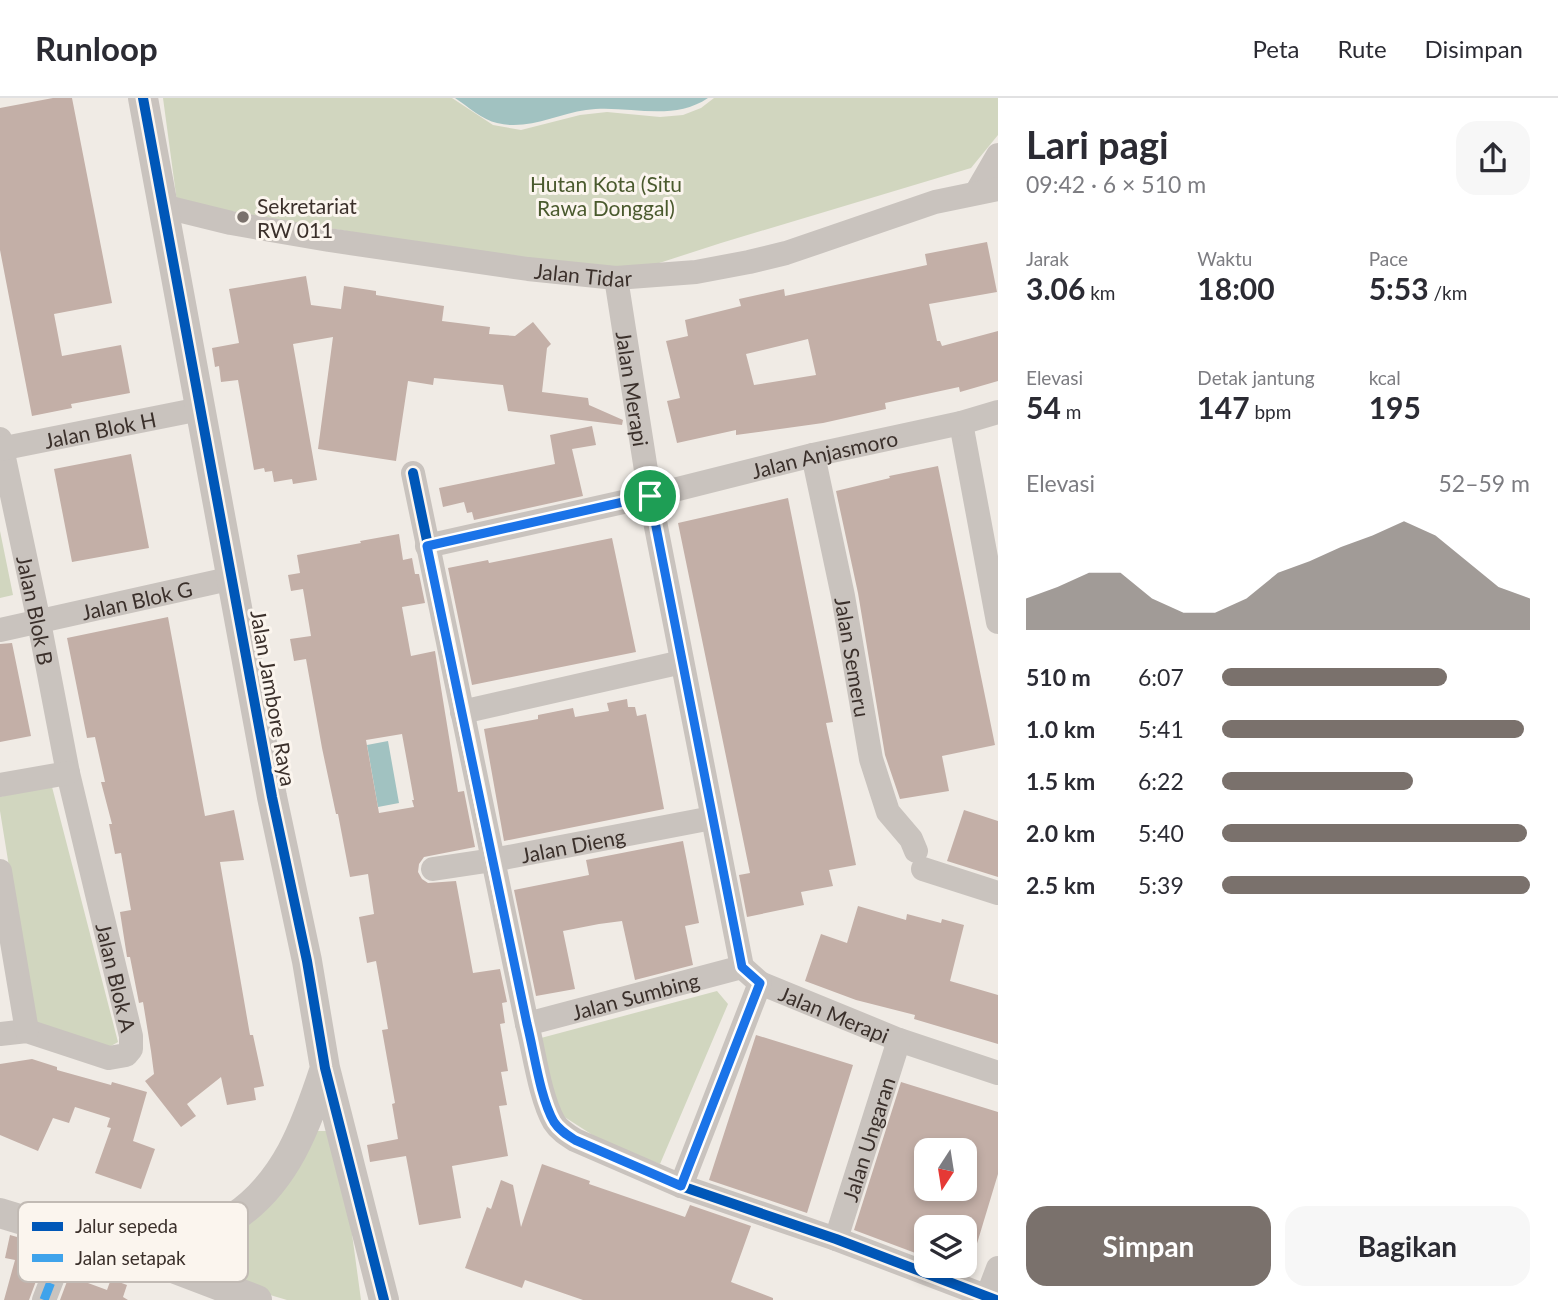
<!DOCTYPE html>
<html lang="id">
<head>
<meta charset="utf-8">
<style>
  :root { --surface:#fff; --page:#f7f7f7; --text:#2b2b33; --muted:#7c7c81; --line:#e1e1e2; --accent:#7a716c }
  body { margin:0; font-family:Lato,sans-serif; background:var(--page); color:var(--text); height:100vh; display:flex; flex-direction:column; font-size:26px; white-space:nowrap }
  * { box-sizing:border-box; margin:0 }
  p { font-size:23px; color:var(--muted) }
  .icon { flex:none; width:38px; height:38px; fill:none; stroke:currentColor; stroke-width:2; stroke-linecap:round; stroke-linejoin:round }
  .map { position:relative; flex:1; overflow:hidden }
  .sheet { display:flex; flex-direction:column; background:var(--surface); width:560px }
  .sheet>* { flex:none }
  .needle { width:46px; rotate:192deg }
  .fabs { position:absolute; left:914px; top:1040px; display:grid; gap:14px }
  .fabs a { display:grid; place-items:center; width:63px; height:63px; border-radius:14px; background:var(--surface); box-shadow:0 4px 10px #0003; font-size:35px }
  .pin { position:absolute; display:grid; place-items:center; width:60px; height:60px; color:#fff; margin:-30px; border:4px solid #fff; border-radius:50%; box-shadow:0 2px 7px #0007 }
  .round { display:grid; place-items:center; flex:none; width:74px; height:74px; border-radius:21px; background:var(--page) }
  .head { display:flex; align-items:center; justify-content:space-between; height:119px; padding:0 28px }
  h1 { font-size:38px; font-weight:700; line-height:52px }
  .metrics { display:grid; grid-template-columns:repeat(3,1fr); gap:10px; height:119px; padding:7px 28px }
  .metrics div { display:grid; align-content:center }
  .metrics b { font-size:30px; font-weight:700 }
  .metrics small { font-size:19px; font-weight:400 }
  .metrics p { font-size:19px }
  .chart { height:196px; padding:14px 28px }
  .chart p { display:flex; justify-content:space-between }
  .chart svg { width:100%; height:126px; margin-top:7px; fill:var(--accent); opacity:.7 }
  .button { display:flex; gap:14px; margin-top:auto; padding:14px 28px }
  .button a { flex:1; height:80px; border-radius:21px; background:var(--accent); color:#fff; font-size:28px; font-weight:700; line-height:80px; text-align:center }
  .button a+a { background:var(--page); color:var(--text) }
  ul { padding:0 28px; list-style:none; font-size:23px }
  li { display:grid; grid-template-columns:112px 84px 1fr; align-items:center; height:52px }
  li i { height:18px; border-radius:9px; background:var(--accent) }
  header { display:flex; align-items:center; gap:42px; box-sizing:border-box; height:98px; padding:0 35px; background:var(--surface); border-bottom:2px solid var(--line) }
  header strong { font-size:33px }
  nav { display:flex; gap:38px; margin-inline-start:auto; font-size:24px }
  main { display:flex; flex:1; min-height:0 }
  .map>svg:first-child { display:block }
  .green { fill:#d1d6bf }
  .water { fill:#a1c2c1 }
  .building { fill:#c3afa7; fill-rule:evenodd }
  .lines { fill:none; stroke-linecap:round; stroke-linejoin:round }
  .minor { stroke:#c9c3be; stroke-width:24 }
  .tertiary { stroke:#c9c3be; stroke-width:30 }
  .quiet { stroke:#3fa3eb; stroke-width:9; stroke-dasharray:18 9; stroke-linecap:butt }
  .cycleway-casing { stroke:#fbf5ee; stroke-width:15 }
  .cycleway { stroke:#0057b8; stroke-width:10 }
  .route-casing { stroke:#fff; stroke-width:14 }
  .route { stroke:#1a73e8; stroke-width:9 }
  .poi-dot { fill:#7a716c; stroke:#fbf5ee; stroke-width:2.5 }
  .labels { text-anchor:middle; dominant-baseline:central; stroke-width:6; stroke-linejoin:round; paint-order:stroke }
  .park-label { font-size:21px; fill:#4a5a2e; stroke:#fbf5ee }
  .poi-label { font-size:21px; fill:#3b302b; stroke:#fbf5ee; text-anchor:start }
  .street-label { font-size:21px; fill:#3b302b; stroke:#fbf5ee }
  .key { fill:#fbf5ee; stroke:#c1bab4; stroke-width:2 }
  .key-label { font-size:19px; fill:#3b302b }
</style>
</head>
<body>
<header>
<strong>Runloop</strong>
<nav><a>Peta</a><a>Rute</a><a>Disimpan</a></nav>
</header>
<main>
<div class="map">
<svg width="998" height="1202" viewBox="0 0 998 1202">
  <rect width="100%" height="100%" fill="#f0ebe5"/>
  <path class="green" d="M163,0H452L493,27L521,32L580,17L607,14L660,19L683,17L701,10L714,0H998V37L971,70L721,145L616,179L177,104Z
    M0,433L13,497L0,500Z
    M51,685L118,944L97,956L34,923L0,713V699Z
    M717,893L728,906L660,1066L605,1045L563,1018L546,977L541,940Z
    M314,1033H338L361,1202H287L175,1169L231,1134Z"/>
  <path class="water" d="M455,0H708C671,25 627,6 586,12C557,16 527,33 497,25C483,22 467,8 455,0Z
    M388,643L399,705L378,709L367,647Z"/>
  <path class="building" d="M53,0H72L112,205L54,216L62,258L121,247L130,295L71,306L72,310L32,318L0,152V10Z
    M987,144L997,194L929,206L937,243H940L942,248L998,233V283L960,294L959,289L885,305L886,311L823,325L736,337V332L677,345L667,303L680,300L666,243L688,238L685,222L741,208L739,201L784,191L785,198L927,167L925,156ZM808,241L816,277L754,287L746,256Z
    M306,178L311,207L341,211L344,188L376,193V197L444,208L442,223L490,229L489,236L515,238L533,224L551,246L547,250L542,294L588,300L589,307L623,322L622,327L508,313L503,287L434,280L433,287L408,283L396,363L318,351L333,239L293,246L317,382L293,386L292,381L274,384L272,373L265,374L264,370L254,372L238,282L221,284L219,268L215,269L212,250L239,245L229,191Z
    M592,328L596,347L572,351L583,398L474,422L472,414L467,415L464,404L443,409L439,390L555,366L550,337Z
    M131,356L149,450L72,464L54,371Z
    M938,368L995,647L942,658L949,693L900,701L885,657L858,495L836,393L890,380L889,378Z
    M788,400L833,624L826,625L856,767L829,772L833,788L801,794L804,807L747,819L739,777L750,775L678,425Z
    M399,436L403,462L412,460L415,476H419L425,505L402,509L411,558L435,553L458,694L464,693L475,749L424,759L419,766L418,774L422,781L428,785L456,783L473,875L500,871L507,904L502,905L505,925L500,926L508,973L501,974L507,1007L499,1008L508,1058L452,1068L461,1120L419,1127L406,1058L370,1064L367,1047L398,1041L392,1006L395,1005L382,932L388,931L376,863L367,865L359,819L374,816L368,776L350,779L338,716H336L322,650L306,561L294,563L290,541L311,538L303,491L291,493L288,477L300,475L297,457L361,445L360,443ZM402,636L414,702H412L414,709L379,715L366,642Z
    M612,440L636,554L472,587L448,470L488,462L489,465Z
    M168,519L205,718L234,712L244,762L220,764L250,937H253L264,988L254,990L256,1002L227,1007L221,979L187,1006L196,1018L181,1029L145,983L154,976L151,953L143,904L139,905L130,859H127L120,814L131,812L121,755L115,756L109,726H112L101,684H105L95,639L87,640L67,540Z
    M12,545L31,638L0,644V546Z
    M627,601L628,609H635L637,618L646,616L664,711L504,743L484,631L538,621V617L573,610L575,619L609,613L607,605Z
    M964,712L998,723V779L947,763Z
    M683,743L699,825L685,828L693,867L635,882L622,823L599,826L563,833L575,891L536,898L514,792L589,777L586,762Z
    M858,808L906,822L907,816L941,825L942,821L964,827L950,883L998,897V946L914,921L915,917L856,902L805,883L821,836L847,845Z
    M756,937L853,967L807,1115L709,1082Z
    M32,961L57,969V972L111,987L112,984L147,994L133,1043L155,1051L141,1091L95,1075L111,1030L107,1029L110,1020L75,1009L69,1025L53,1020L38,1053L0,1037V966Z
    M901,984L998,1014V1076L969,1172L964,1171V1129H926V1159L854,1132ZM926,1052H964V1090H926Z
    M542,1066L590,1083L589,1086L685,1119L690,1107L751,1128L731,1184L773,1200V1202H583L525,1182L522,1190L465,1170L487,1109L491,1111L501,1082L513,1087L521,1129Z
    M10,1137L49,1148L29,1202H4L15,1162L5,1160Z
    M69,1178L107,1192L111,1181L127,1187L123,1199L128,1202H60Z"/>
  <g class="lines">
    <g class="minor">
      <path d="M976,95L998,57"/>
      <path id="s1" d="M162,108L231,125L329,142L528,171L616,180L696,174L749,164L786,155L935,104L998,91"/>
      <path id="s2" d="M616,180L650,398L742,869L760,885L899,942L998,975"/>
      <path d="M961,325L998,524"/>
      <path id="s3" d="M0,341L39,524L68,675L131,938V951L126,957L109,960L27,933L0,936"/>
      <path id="s4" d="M0,351L200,311"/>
      <path id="s5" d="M813,357L843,498L871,661L888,714L911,741L916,753"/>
      <path d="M413,375L527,926C534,953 540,1000 554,1024C559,1032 567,1037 575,1042L681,1088L836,1141L996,1202"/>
      <path id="s6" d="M427,448L650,398L813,357L961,325L998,314"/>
      <path id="s7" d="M0,532L233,480"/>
      <path d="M462,614L682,564"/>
      <path d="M0,687L68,675"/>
      <path id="s8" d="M433,771L493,762L712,720"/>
      <path d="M923,771L998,795"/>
      <path d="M0,773L27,933"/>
      <path id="s9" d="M527,926L742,869"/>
      <path d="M681,1088L760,885"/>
      <path id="s10" d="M836,1141L899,942"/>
      <path d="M987,1199L998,1170"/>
      <path d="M44,1202L70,1135"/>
    </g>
    <path class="tertiary" d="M143,0L272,699L307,863L325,970L384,1202
      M0,1115L144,1159L257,1202
      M144,1159C169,1148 211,1134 233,1120C286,1085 306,1028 325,970"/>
    <path class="quiet" d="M44,1202L70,1135"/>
    <g class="cycleway-casing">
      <path id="cycleway" d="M143,0L272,699L307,863L325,970L384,1202
        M413,375L527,926C534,953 540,1000 554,1024C559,1032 567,1037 575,1042L681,1088L836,1141L996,1202"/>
    </g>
    <use href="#cycleway" class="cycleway"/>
  </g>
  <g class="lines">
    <g class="route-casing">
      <path id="route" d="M650,398L742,869L760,885L681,1088L575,1042C567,1037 559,1032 554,1024C540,1000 534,953 527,926L427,448Z"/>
    </g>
    <use href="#route" class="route"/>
  </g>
  <circle class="poi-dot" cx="243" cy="119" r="7"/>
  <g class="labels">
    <g class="park-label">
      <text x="606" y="85">Hutan Kota (Situ<tspan x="606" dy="24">Rawa Donggal)</tspan></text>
    </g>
    <g class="poi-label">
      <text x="257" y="107">Sekretariat<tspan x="257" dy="24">RW 011</tspan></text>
    </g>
    <g class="street-label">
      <text stroke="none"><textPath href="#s1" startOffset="427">Jalan Tidar</textPath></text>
      <text stroke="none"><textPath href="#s2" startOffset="112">Jalan Merapi</textPath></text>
      <text stroke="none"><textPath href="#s4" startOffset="102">Jalan Blok H</textPath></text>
      <text stroke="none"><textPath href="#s6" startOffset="408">Jalan Anjasmoro</textPath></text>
      <text stroke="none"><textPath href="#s7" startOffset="140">Jalan Blok G</textPath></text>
      <text stroke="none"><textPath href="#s3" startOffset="175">Jalan Blok B</textPath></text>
      <text stroke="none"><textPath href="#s5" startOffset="206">Jalan Semeru</textPath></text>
      <text transform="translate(274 600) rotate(80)">Jalan Jambore Raya</text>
      <text stroke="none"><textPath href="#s8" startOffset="142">Jalan Dieng</textPath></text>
      <text stroke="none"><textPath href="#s3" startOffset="551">Jalan Blok A</textPath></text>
      <text stroke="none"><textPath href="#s9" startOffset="112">Jalan Sumbing</textPath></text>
      <text stroke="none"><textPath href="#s2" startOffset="805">Jalan Merapi</textPath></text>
      <text stroke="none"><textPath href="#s10" startOffset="105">Jalan Ungaran</textPath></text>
    </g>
  </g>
  <rect x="18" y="1104" width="230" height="80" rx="10" class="key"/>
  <rect x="32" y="1124" width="31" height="9" fill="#0057b8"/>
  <rect x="32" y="1156" width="31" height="8" fill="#3fa3eb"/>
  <g class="key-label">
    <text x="75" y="1135">Jalur sepeda</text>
    <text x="75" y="1167">Jalan setapak</text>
  </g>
</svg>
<div class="fabs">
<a><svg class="needle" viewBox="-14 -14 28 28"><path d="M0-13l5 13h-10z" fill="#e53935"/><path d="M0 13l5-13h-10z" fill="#7c7c81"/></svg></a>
<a><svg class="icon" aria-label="layers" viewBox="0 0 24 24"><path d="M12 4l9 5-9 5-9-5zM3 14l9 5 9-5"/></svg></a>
</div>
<div class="pin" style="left:650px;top:398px;background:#1e9e55"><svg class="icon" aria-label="arrive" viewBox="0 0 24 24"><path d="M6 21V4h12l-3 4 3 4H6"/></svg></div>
</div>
<section class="sheet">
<div class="head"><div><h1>Lari pagi</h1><p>09:42 · 6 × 510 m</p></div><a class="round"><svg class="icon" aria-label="share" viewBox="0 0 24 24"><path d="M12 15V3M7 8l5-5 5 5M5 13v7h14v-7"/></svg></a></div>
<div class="metrics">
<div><p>Jarak</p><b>3.06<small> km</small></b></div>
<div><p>Waktu</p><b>18:00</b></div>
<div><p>Pace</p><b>5:53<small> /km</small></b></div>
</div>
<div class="metrics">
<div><p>Elevasi</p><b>54<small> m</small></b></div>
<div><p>Detak jantung</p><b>147<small> bpm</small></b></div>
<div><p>kcal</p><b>195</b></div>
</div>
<div class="chart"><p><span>Elevasi</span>52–59 m</p>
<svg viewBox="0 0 160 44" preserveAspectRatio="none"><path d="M0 44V33L10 29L20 24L30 24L40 33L50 38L60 38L70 33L80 24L90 20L100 15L110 11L120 6L130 11L140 20L150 29L160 33V44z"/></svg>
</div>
<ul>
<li><b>510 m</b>6:07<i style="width:73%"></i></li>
<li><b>1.0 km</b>5:41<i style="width:98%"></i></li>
<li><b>1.5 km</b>6:22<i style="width:62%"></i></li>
<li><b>2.0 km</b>5:40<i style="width:99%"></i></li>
<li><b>2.5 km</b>5:39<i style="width:100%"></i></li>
</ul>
<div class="button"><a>Simpan</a><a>Bagikan</a></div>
</section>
</main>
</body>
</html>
